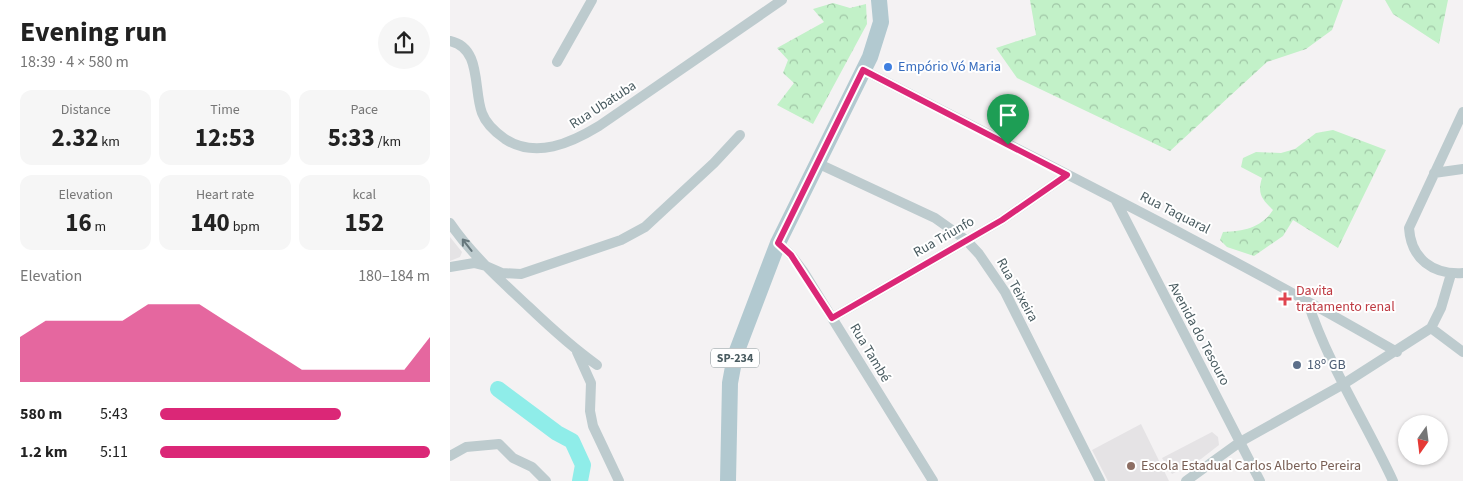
<!DOCTYPE html>
<html lang="en">
<head>
<meta charset="utf-8">
<style>
  :root { --surface:#fff; --page:#f6f6f6; --text:#222; --muted:#767676; --accent:#db2777 }
  body { margin:0; font-family:"Source Sans 3",sans-serif; background:var(--page); color:var(--text); height:100vh; display:flex; flex-direction:column; font-size:19px; white-space:nowrap }
  * { box-sizing:border-box; margin:0 }
  p { font-size:16px; color:var(--muted) }
  .icon { flex:none; width:28px; height:28px; fill:none; stroke:currentColor; stroke-width:2; stroke-linecap:round; stroke-linejoin:round }
  .map { position:relative; flex:1; overflow:hidden }
  .details { display:flex; flex-direction:column; background:var(--surface); width:450px }
  .details>* { flex:none }
  .needle { width:32px; rotate:194deg }
  .fabs { position:absolute; left:948px; top:415px; display:grid; gap:10px }
  .fabs a { display:grid; place-items:center; width:50px; height:50px; border-radius:50%; background:var(--surface); box-shadow:0 1px 4px #0004; font-size:25px }
  .pin { position:absolute; display:grid; place-items:center; width:42px; height:42px; color:#fff; margin:-51px -21px; border-radius:50% 50% 50% 0; rotate:-45deg; box-shadow:0 0 5px #0007 }
  .pin .icon { rotate:45deg }
  .round { display:grid; place-items:center; flex:none; width:52px; height:52px; border-radius:26px; background:var(--page) }
  .headline { display:flex; align-items:center; justify-content:space-between; height:85px; padding:0 20px }
  h1 { font-size:28px; font-weight:700; line-height:38px }
  .metrics { display:grid; grid-template-columns:repeat(3,1fr); gap:8px; height:85px; padding:5px 20px }
  .metrics div { display:grid; align-content:center; border-radius:12px; background:var(--page); text-align:center }
  .metrics b { font-size:25px; font-weight:700 }
  .metrics small { font-size:14px; font-weight:400 }
  .metrics p { font-size:14px }
  .chart { height:140px; padding:10px 20px }
  .chart p { display:flex; justify-content:space-between }
  .chart svg { width:100%; height:90px; margin-top:5px; fill:var(--accent); opacity:.7 }
  ul { padding:0 20px; list-style:none; font-size:16px }
  li { display:grid; grid-template-columns:80px 60px 1fr; align-items:center; height:38px }
  li i { height:12px; border-radius:6px; background:var(--accent) }
  main { display:flex; flex:1; min-height:0 }
  .map>svg:first-child { display:block }
  .education { fill:#e5e3e5 }
  .forest { fill:url(#forest-crowns) }
  .lines { fill:none; stroke-linecap:round; stroke-linejoin:round }
  .river { stroke:#8fede9; stroke-width:16 }
  .street { stroke:#bdcbce; stroke-width:10 }
  .primary { stroke:#b2c9d0; stroke-width:16 }
  .oneway { stroke:#66777c }
  .route-casing { stroke:#fff; stroke-width:10 }
  .route { stroke:#db2777; stroke-width:6 }
  .shop-dot { fill:#3f7fe0; stroke:#fff; stroke-width:2 }
  .health-dot { fill:#e0444e; stroke:#fff; stroke-width:2 }
  .service-dot { fill:#5c6f8a; stroke:#fff; stroke-width:2 }
  .education-dot { fill:#8d6e63; stroke:#fff; stroke-width:2 }
  .labels { text-anchor:middle; dominant-baseline:central; stroke-width:4; stroke-linejoin:round; paint-order:stroke }
  .shield { fill:#fff; stroke:#808c90; stroke-width:1 }
  .shield-label { font-size:12px; font-weight:bold; fill:#495b60 }
  .shop-label { font-size:14px; fill:#366cbe; stroke:#fff; text-anchor:start }
  .street-label { font-size:14px; fill:#495b60; stroke:#fff }
  .health-label { font-size:14px; fill:#be3a42; stroke:#fff; text-anchor:start }
  .service-label { font-size:14px; fill:#4e5e75; stroke:#fff; text-anchor:start }
  .education-label { font-size:14px; fill:#785e54; stroke:#fff; text-anchor:start }
</style>
</head>
<body>
<main>
<section class="details">
<div class="headline"><div><h1>Evening run</h1><p>18:39 · 4 × 580 m</p></div><a class="round"><svg class="icon" aria-label="share" viewBox="0 0 24 24"><path d="M12 15V3M7 8l5-5 5 5M5 13v7h14v-7"/></svg></a></div>
<div class="metrics">
<div><p>Distance</p><b>2.32<small> km</small></b></div>
<div><p>Time</p><b>12:53</b></div>
<div><p>Pace</p><b>5:33<small> /km</small></b></div>
</div>
<div class="metrics">
<div><p>Elevation</p><b>16<small> m</small></b></div>
<div><p>Heart rate</p><b>140<small> bpm</small></b></div>
<div><p>kcal</p><b>152</b></div>
</div>
<div class="chart"><p><span>Elevation</span>180–184 m</p>
<svg viewBox="0 0 160 44" preserveAspectRatio="none"><path d="M0 44V22L10 14L20 14L30 14L40 14L50 6L60 6L70 6L80 14L90 22L100 30L110 38L120 38L130 38L140 38L150 38L160 22V44z"/></svg>
</div>
<ul>
<li><b>580 m</b>5:43<i style="width:67%"></i></li>
<li><b>1.2 km</b>5:11<i style="width:100%"></i></li>
</ul>
</section>
<div class="map">
<svg width="1013" height="481" viewBox="0 0 1013 481">
  <defs>
    <pattern id="forest-crowns" width="20" height="18" patternUnits="userSpaceOnUse" patternTransform="scale(1.25)"><rect width="20" height="18" fill="#c2f1c8"/><path d="M2 6a3 3 0 1 1 6 0M12 15a3 3 0 1 1 6 0" fill="none" stroke="#a0c6a6"/></pattern>
  </defs>
  <rect width="100%" height="100%" fill="#f4f2f3"/>
  <path class="education" d="M0,237L12,252L10,257L0,261Z
    M691,424L719,481H658L642,450Z
    M762,432L768,437L769,445L751,459L722,474L712,458Z"/>
  <path class="forest" d="M580,0H893L882,30L856,49L817,62L720,151L567,78L546,48L586,35Z
    M935,0H998L989,44L943,14Z
    M383,3L400,8L416,4L417,24L363,124L327,105L344,83L333,73L338,60L327,48L374,22L363,9Z
    M883,130L936,150L888,248L843,220L833,236L804,256L777,247L770,240L773,232C794,231 811,228 823,210C812,199 807,194 812,178L791,167L793,158L806,152L831,153L845,149L866,133Z"/>
  <g class="lines">
    <path class="river" d="M48,389L107,433L122,441L133,465L130,481"/>
    <path class="street" d="M0,41C32,48 23,89 32,113C36,124 45,132 55,139C86,159 121,143 149,126L332,0
      M107,62L142,0
      M413,70C592,162 773,251 947,352
      M1013,112L959,228C961,259 983,275 1013,273
      M367,163L485,218L516,240L529,254L555,292L650,481
      M984,173L1013,169
      M665,199L810,481
      M0,223C22,255 51,281 79,307C101,328 123,348 147,365
      M328,243L341,255L353,271L483,481
      M0,267L24,263L36,266L52,273L71,274L171,240L195,227L264,163L290,135
      M858,303C879,366 915,421 943,481
      M382,318L552,220L617,175
      M981,328L1013,352
      M127,352L141,383L140,411L143,426L169,481
      M0,456L16,447L49,444L63,458L82,467L96,481
      M736,481L790,442L892,385L981,328L991,308L1001,274"/>
    <path class="primary" d="M278,481L280,383L285,356L328,243L420,57L431,22L429,0"/>
  </g>
  <defs><path id="oneway-shaft" d="M-6 0H5M1.5-3L5.5 0L1.5 3" fill="none" stroke-width="1.6" stroke-linecap="round" stroke-linejoin="round" transform="scale(1.25)"/></defs>
  <use class="oneway" href="#oneway-shaft" transform="translate(17 245) rotate(-128)"/>
  <g class="lines">
    <g class="route-casing">
      <path id="route" d="M413,70L617,175L552,220L382,318L341,255L328,243Z"/>
    </g>
    <use href="#route" class="route"/>
  </g>
  <circle class="shop-dot" cx="438" cy="67" r="5"/>
  <path class="health-dot" d="M832.5 291.5h5v5h5v5h-5v5h-5v-5h-5v-5h5z"/>
  <circle class="service-dot" cx="847" cy="365" r="5"/>
  <circle class="education-dot" cx="681" cy="466" r="5"/>
  <g class="labels">
    <rect class="shield" x="261" y="348.5" width="48" height="19" rx="4"/>
    <g class="shield-label">
      <text x="285" y="358">SP-234</text>
    </g>
    <g class="shop-label">
      <text x="448" y="67">Empório Vó Maria</text>
    </g>
    <g class="street-label">
      <text transform="translate(153 105) rotate(-33)">Rua Ubatuba</text>
      <text transform="translate(725 213) rotate(27)">Rua Taquaral</text>
      <text transform="translate(494 237) rotate(-30)">Rua Triunfo</text>
      <text transform="translate(567 290) rotate(61)">Rua Teixeira</text>
      <text transform="translate(749 334) rotate(62)">Avenida do Tesouro</text>
      <text transform="translate(420 353) rotate(59)">Rua També</text>
    </g>
    <g class="health-label">
      <text x="846" y="291">Davita<tspan x="846" dy="16">tratamento renal</tspan></text>
    </g>
    <g class="service-label">
      <text x="857" y="365">18º GB</text>
    </g>
    <g class="education-label">
      <text x="691" y="466">Escola Estadual Carlos Alberto Pereira</text>
    </g>
  </g>
</svg>
<div class="fabs">
<a><svg class="needle" viewBox="-14 -14 28 28"><path d="M0-13l5 13h-10z" fill="#e53935"/><path d="M0 13l5-13h-10z" fill="#767676"/></svg></a>
</div>
<div class="pin" style="left:558px;top:145px;background:#1e9e55"><svg class="icon" aria-label="arrive" viewBox="0 0 24 24"><path d="M6 21V4h12l-3 4 3 4H6"/></svg></div>
</div>
</main>
</body>
</html>
